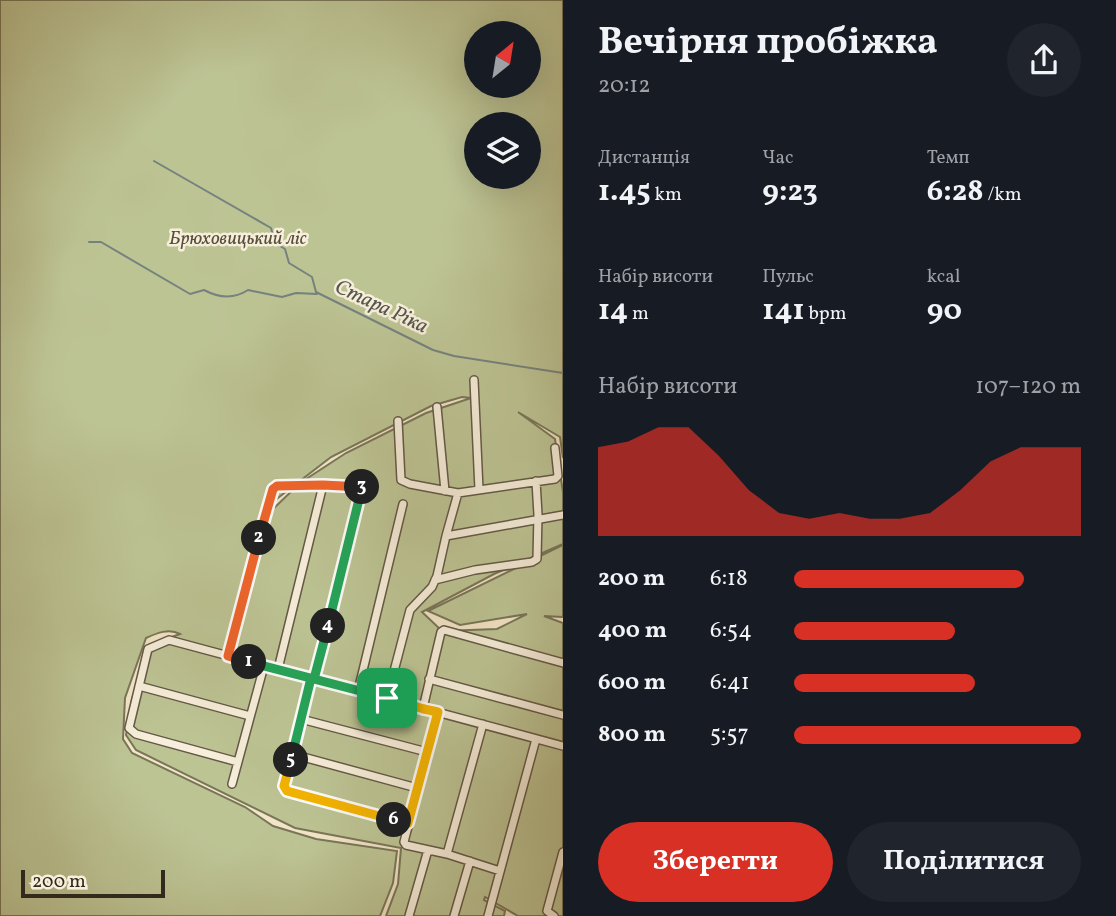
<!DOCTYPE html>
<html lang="uk">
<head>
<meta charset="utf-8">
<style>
  :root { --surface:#171b24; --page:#20242c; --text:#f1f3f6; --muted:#9ea1a6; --accent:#d93025 }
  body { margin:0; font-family:Vollkorn,serif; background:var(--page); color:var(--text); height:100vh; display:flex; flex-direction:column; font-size:26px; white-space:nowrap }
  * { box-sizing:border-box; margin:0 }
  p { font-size:23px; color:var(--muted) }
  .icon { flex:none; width:38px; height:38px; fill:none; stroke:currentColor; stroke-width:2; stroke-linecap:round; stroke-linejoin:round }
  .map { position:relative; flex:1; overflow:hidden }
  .panel { display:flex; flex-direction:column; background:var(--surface); width:553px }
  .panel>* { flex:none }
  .needle { width:46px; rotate:30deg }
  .tools { position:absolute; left:464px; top:21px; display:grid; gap:14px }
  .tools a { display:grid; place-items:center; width:77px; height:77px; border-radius:50%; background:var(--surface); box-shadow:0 7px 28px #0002; font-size:35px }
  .scale { position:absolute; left:21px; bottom:18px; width:144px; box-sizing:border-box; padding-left:7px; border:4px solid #34291d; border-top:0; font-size:19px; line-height:24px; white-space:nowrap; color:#34291d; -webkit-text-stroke:5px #f7efdb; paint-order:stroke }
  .pin { position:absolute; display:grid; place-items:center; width:60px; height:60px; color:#fff; margin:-30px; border-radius:14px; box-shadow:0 4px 10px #0006 }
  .km { position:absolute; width:35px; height:35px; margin:-18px; border-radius:50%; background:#222; color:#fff; font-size:19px; line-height:35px; text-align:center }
  .round { display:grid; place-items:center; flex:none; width:74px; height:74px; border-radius:37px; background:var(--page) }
  .overview { display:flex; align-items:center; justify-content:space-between; height:119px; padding:0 35px }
  h1 { font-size:38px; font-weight:700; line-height:52px }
  .figures { display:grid; grid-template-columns:repeat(3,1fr); gap:10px; height:119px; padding:7px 35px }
  .figures div { display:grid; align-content:center }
  .figures b { font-size:30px; font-weight:700 }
  .figures small { font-size:19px; font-weight:400 }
  .figures p { font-size:19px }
  .chart { height:196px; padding:14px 35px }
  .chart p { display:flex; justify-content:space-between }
  .chart svg { width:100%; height:126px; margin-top:7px; fill:var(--accent); opacity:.7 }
  .action { display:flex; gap:14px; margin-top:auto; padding:14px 35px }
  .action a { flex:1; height:80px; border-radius:42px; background:var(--accent); color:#fff; font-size:28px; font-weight:700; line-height:80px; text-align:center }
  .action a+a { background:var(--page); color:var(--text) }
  ul { padding:0 35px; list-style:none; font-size:23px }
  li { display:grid; grid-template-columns:112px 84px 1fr; align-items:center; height:52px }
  li i { height:18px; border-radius:9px; background:var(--accent) }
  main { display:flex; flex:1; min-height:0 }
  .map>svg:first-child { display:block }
  .green { fill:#bdc494; stroke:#787658; stroke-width:2; fill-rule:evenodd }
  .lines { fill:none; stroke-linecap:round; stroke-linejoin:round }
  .stream { stroke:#75827f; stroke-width:2 }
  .minor-casing { stroke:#645848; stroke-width:10 }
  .minor { stroke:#f7efdb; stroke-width:7 }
  .split-1-casing { stroke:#fff; stroke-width:14 }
  .split-2-casing { stroke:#fff; stroke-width:14 }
  .split-3-casing { stroke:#fff; stroke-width:14 }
  .split-4-casing { stroke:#fff; stroke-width:14 }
  .split-5-casing { stroke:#fff; stroke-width:14 }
  .split-6-casing { stroke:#fff; stroke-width:14 }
  .split-7-casing { stroke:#fff; stroke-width:14 }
  .split-8-casing { stroke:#fff; stroke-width:14 }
  .split-1 { stroke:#22a559; stroke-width:9 }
  .split-2 { stroke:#f0652b; stroke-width:9 }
  .split-3 { stroke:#f0652b; stroke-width:9 }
  .split-4 { stroke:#22a559; stroke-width:9 }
  .split-5 { stroke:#22a559; stroke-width:9 }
  .split-6 { stroke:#f5b400; stroke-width:9 }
  .split-7 { stroke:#f5b400; stroke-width:9 }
  .split-8 { stroke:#f5b400; stroke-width:9 }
  .labels { text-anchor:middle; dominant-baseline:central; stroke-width:5; stroke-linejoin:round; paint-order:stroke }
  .park-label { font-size:19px; font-style:italic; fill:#56503b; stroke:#f7efdb }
  .water-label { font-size:21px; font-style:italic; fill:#55554e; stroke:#f7efdb }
</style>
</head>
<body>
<main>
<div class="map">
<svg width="563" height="916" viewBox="0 0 563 916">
  <rect width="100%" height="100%" fill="#f3e6c8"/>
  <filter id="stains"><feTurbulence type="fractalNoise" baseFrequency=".00286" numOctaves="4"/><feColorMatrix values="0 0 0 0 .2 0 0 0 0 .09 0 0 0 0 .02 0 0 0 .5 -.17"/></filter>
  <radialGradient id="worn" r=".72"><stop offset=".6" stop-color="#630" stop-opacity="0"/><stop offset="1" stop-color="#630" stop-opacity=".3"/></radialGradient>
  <path class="green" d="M0,0H563V458L560,437L518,412L555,439L563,492V544L494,574L422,612L442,631L497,629L527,614L460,625L428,611L563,545V617L544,616L563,623V916H518L485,897L484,900L505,911L504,916H386L398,884L401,848L295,828L136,750L126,735L132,699L149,645L180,634C169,628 157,633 146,638L125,698L123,739L132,753L245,807L273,826L316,839L397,851L393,883L380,916H0ZM476,33H528V86H476ZM476,124H528V177H476ZM462,397L471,398L426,413L346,453L300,483L271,511L262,516L274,501L331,457L431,406Z"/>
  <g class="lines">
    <path class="stream" d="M154,161L271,228L275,243L285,249L289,263L312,277L316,292L320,294L433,350L454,356L563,373
      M89,242H101L190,294L204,290C219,298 234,299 248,290L282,297L296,293L317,294"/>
    <g class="minor-casing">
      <path id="minor" d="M474,380L479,490
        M437,407L445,491
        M398,421L401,480L410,484L458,493
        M446,536L458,493L555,479L558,476L555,448
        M435,580L475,570L532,562L537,559L538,515L536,481
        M228,656L273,489L277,486H362L363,490L314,679
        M278,669L323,485
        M311,678L284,786L287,791L408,823
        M429,679L563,715
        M139,686L250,716
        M358,691L403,504
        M387,698L410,610L432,587L437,576L446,536L563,515
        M423,708L441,632L444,630L563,663
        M438,712L404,842L406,845L447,854
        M301,719L427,752
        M483,724L447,854L500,871
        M292,754L417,788
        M238,762L136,734L129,728L148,649L169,640L563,746
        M232,784L264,666
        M409,916L428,850
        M454,916L470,861
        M488,916L536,739
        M554,916L547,911L563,852"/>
    </g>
    <use href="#minor" class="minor"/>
  </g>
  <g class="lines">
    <g class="split-1-casing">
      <path id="split-1" d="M249,662L387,698"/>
    </g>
    <g class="split-2-casing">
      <path id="split-2" d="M249,662L228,656L259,538"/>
    </g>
    <g class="split-3-casing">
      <path id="split-3" d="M259,538L273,489L277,486L323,485L362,487"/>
    </g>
    <g class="split-4-casing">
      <path id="split-4" d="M328,626L362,487"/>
    </g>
    <g class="split-5-casing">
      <path id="split-5" d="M291,760L311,678L314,679L328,626"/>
    </g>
    <g class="split-6-casing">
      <path id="split-6" d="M291,760L284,786L287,791L394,820"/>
    </g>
    <g class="split-7-casing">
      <path id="split-7" d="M394,820L408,823L438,712L424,709"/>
    </g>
    <g class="split-8-casing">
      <path id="split-8" d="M387,698L424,709"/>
    </g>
    <use href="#split-1" class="split-1"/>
    <use href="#split-2" class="split-2"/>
    <use href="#split-3" class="split-3"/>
    <use href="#split-4" class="split-4"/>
    <use href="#split-5" class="split-5"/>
    <use href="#split-6" class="split-6"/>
    <use href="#split-7" class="split-7"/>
    <use href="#split-8" class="split-8"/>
  </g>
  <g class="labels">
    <g class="park-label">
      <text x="238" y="239">Брюховицький ліс</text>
    </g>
    <g class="water-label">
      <text transform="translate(381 307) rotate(25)">Стара Ріка</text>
    </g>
  </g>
  <rect width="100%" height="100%" filter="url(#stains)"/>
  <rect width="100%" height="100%" fill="url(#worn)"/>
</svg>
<div class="tools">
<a><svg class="needle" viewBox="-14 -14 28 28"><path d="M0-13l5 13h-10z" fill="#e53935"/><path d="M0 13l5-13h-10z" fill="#9ea1a6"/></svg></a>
<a><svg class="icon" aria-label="layers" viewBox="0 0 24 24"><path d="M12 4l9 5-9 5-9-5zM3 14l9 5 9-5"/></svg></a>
</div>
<div class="scale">200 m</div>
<div class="pin" style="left:387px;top:698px;background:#1e9e55"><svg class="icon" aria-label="arrive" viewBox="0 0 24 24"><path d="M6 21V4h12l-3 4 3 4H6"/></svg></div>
<b class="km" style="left:249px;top:662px">1</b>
<b class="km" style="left:259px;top:538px">2</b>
<b class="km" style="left:362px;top:487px">3</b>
<b class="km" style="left:328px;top:626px">4</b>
<b class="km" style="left:291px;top:760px">5</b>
<b class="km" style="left:394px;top:820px">6</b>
</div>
<section class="panel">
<div class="overview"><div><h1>Вечірня пробіжка</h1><p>20:12</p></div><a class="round"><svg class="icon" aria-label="share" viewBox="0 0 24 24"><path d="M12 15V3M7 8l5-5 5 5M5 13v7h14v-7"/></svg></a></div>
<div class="figures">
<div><p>Дистанція</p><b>1.45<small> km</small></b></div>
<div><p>Час</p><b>9:23</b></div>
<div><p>Темп</p><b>6:28<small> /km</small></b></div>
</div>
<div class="figures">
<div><p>Набір висоти</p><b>14<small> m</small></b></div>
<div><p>Пульс</p><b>141<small> bpm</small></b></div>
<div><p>kcal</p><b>90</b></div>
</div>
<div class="chart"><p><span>Набір висоти</span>107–120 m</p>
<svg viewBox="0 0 160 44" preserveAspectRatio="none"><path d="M0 44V13L10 11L20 6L30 6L40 16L50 28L60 36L70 38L80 36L90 38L100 38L110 36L120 28L130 18L140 13L150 13L160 13V44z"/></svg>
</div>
<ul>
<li><b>200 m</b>6:18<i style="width:80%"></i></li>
<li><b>400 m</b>6:54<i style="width:56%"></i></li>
<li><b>600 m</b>6:41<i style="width:63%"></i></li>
<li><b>800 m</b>5:57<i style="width:100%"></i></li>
</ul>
<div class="action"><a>Зберегти</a><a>Поділитися</a></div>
</section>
</main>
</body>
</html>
